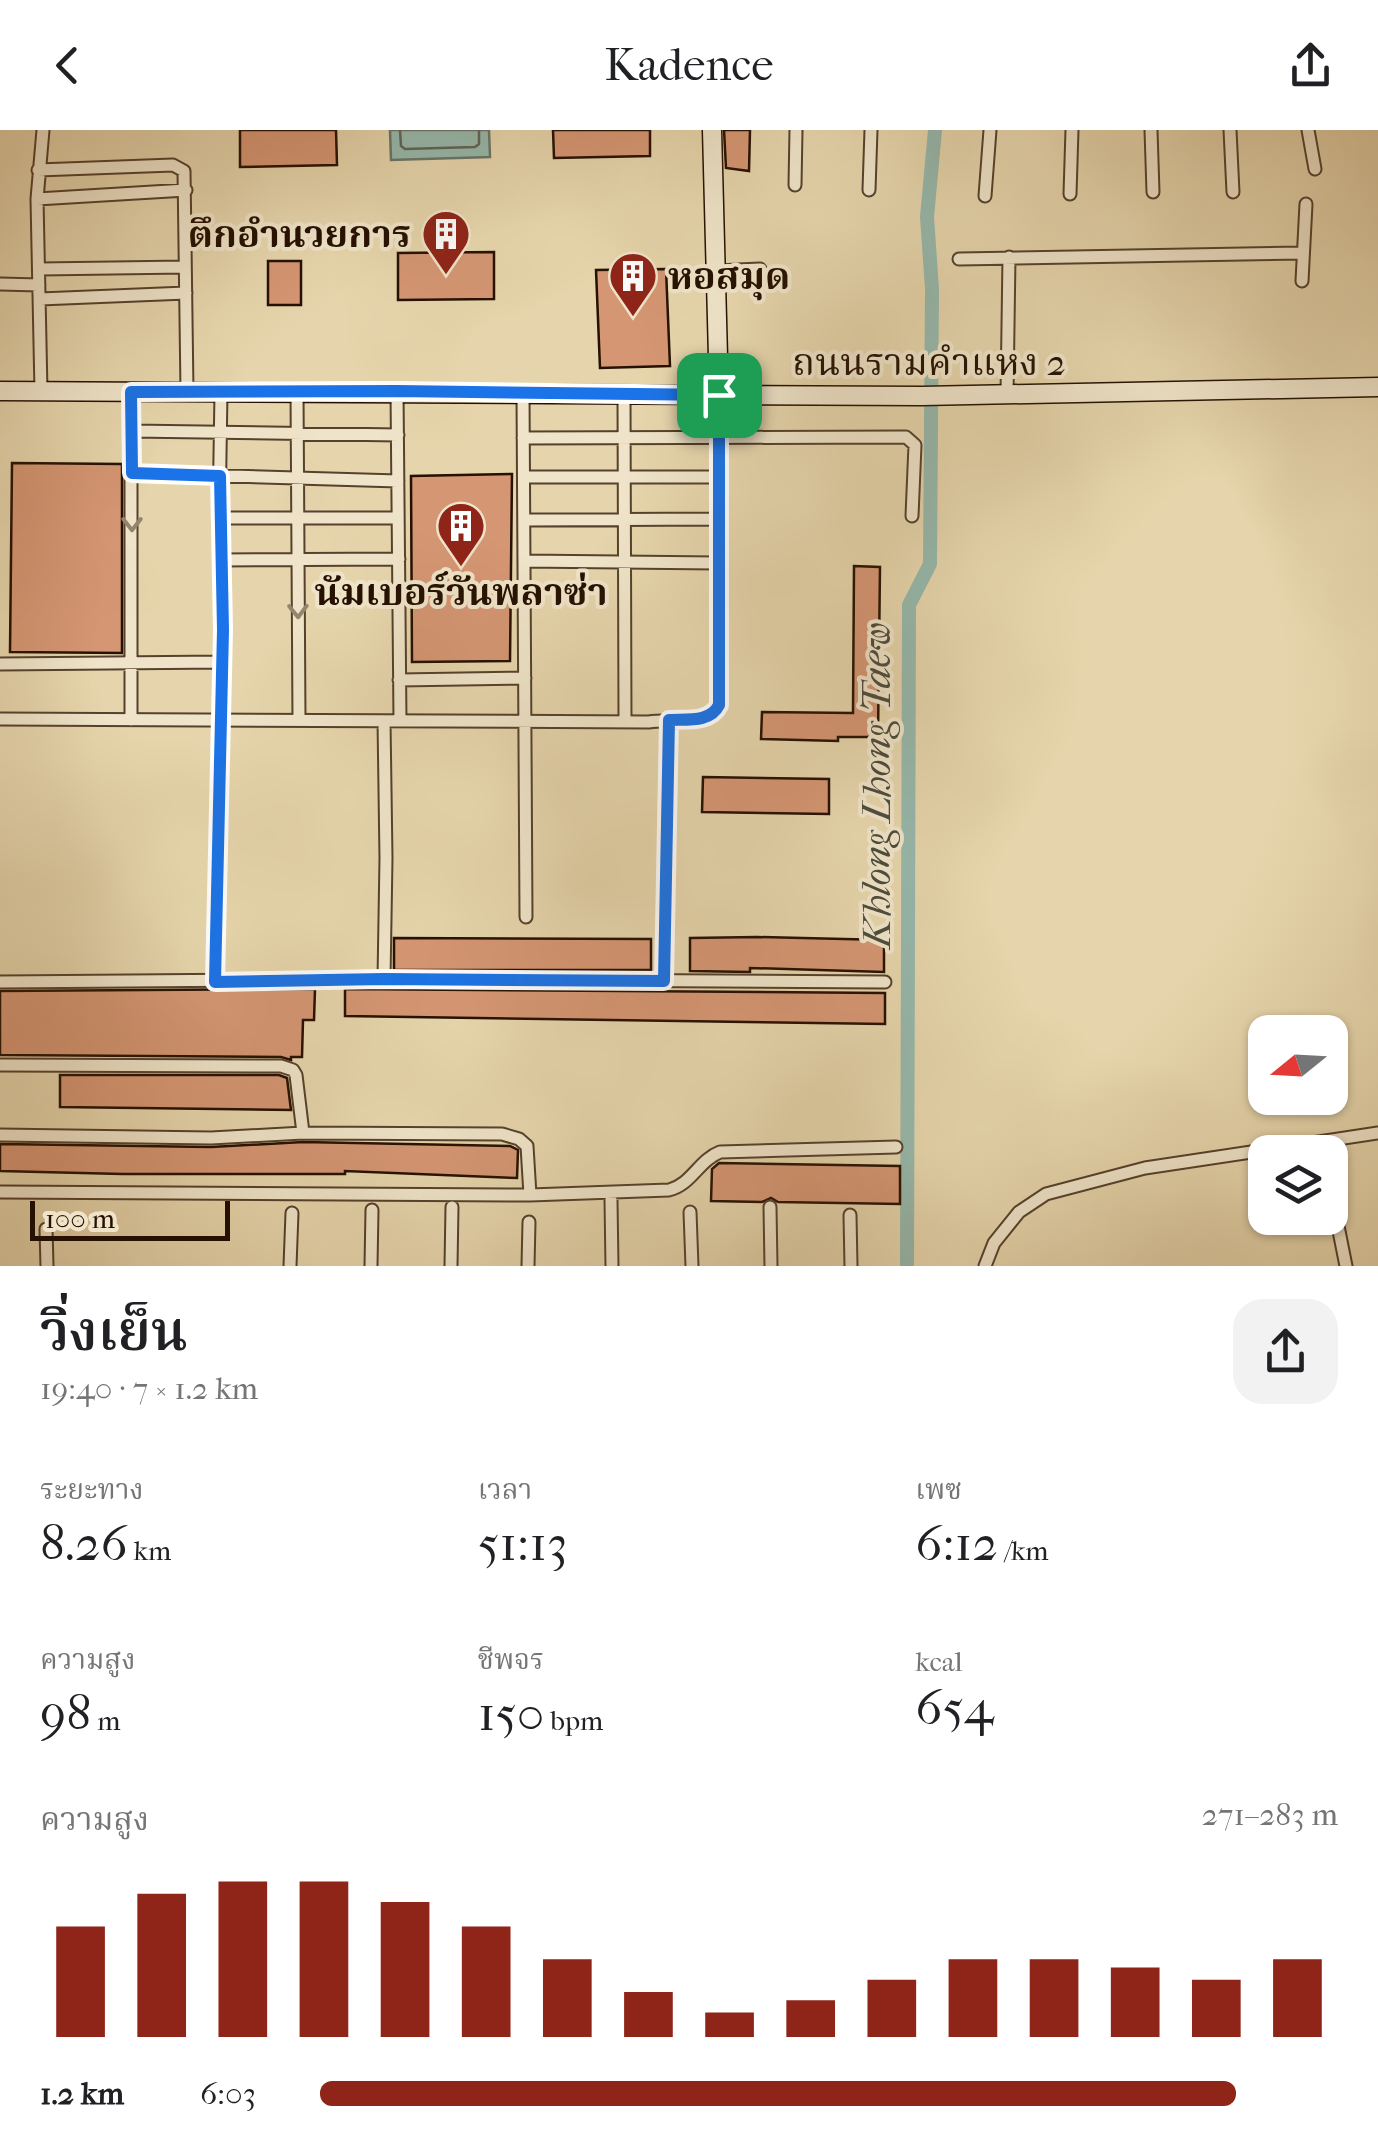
<!DOCTYPE html>
<html lang="th">
<head>
<meta charset="utf-8">
<style>
  :root { --surface:#fff; --page:#f2f2f2; --text:#202124; --muted:#757577; --accent:#8f2418 }
  body { margin:0; font-family:"IM FELL French Canon","Noto Serif Thai",serif; background:var(--page); color:var(--text); height:100vh; display:flex; flex-direction:column; font-size:38px; white-space:nowrap }
  * { box-sizing:border-box; margin:0 }
  p { font-size:32px; color:var(--muted) }
  .icon { flex:none; width:55px; height:55px; fill:none; stroke:currentColor; stroke-width:2; stroke-linecap:round; stroke-linejoin:round }
  .map { position:relative; height:1136px; overflow:hidden }
  .panel { display:flex; flex-direction:column; background:var(--surface); flex:1 }
  .panel>* { flex:none }
  .needle { width:65px; rotate:252deg }
  .tools { position:absolute; left:1248px; top:885px; display:grid; gap:20px }
  .tools a { display:grid; place-items:center; width:100px; height:100px; border-radius:20px; background:var(--surface); box-shadow:0 2px 8px #0004; font-size:50px }
  .scale { position:absolute; left:30px; bottom:25px; width:200px; box-sizing:border-box; padding-left:10px; border:5px solid #251001; border-top:0; font-size:28px; line-height:35px; white-space:nowrap; color:#251001; -webkit-text-stroke:8px #efe4c9; paint-order:stroke }
  .pin { position:absolute; display:grid; place-items:center; width:85px; height:85px; color:#fff; margin:-42px; border-radius:20px; box-shadow:0 5px 15px #0006 }
  .round { display:grid; place-items:center; flex:none; width:105px; height:105px; border-radius:30px; background:var(--page) }
  .head { display:flex; align-items:center; justify-content:space-between; height:170px; padding:0 40px }
  h1 { font-size:55px; font-weight:600; line-height:75px }
  .stats { display:grid; grid-template-columns:repeat(3,1fr); gap:15px; height:170px; padding:10px 40px }
  .stats div { display:grid; align-content:center }
  .stats b { font-size:50px; font-weight:600 }
  .stats small { font-size:28px; font-weight:400 }
  .stats p { font-size:28px }
  .chart { height:280px; padding:20px 40px }
  .chart p { display:flex; justify-content:space-between }
  .chart svg { width:100%; height:180px; margin-top:10px; stroke:var(--accent); stroke-width:6 }
  ul { padding:0 40px; list-style:none; font-size:32px }
  li { display:grid; grid-template-columns:160px 120px 1fr; align-items:center; height:75px }
  li i { height:25px; border-radius:12px; background:var(--accent) }
  header { display:flex; justify-content:space-between; align-items:center; height:130px; padding:0 40px; background:var(--surface); font-size:45px; font-weight:600 }
  .map>svg:first-child { display:block }
  .water { fill:#96b8ac; stroke:#697568; stroke-width:2.5 }
  .lines { fill:none; stroke-linecap:round; stroke-linejoin:round }
  .shore { stroke:#5e6456; stroke-width:2.5 }
  .canal { stroke:#96b8ac; stroke-width:14 }
  .building { fill:#d59673; stroke:#251001; stroke-width:2.5 }
  .street-casing { stroke:#55412c; stroke-width:15 }
  .secondary-casing { stroke:#251001; stroke-width:21 }
  .street { stroke:#efe4c9; stroke-width:11 }
  .secondary { stroke:#efe4c9; stroke-width:18 }
  .oneway { stroke:#94856f }
  .route-casing { stroke:#fff; stroke-width:20 }
  .route { stroke:#1a73e8; stroke-width:12 }
  .labels { text-anchor:middle; dominant-baseline:central; stroke-width:8; stroke-linejoin:round; paint-order:stroke }
  .poi-label { font-size:38px; font-weight:bold; fill:#251001; stroke:#efe4c9; text-anchor:end }
  .street-label { font-size:38px; fill:#251001; stroke:#efe4c9 }
  .water-label { font-size:40px; font-style:italic; fill:#4d4b3d; stroke:#efe4c9 }
</style>
</head>
<body>
<header><svg class="icon" aria-label="back" viewBox="0 0 24 24"><path d="M15 5l-7 7 7 7"/></svg>Kadence<svg class="icon" aria-label="share" viewBox="0 0 24 24"><path d="M12 15V3M7 8l5-5 5 5M5 13v7h14v-7"/></svg></header>
<div class="map">
<svg width="1378" height="1136" viewBox="0 0 1378 1136">
  <rect width="100%" height="100%" fill="#e6d5ac"/>
  <filter id="stains"><feTurbulence type="fractalNoise" baseFrequency=".002" numOctaves="4"/><feColorMatrix values="0 0 0 0 .2 0 0 0 0 .09 0 0 0 0 .02 0 0 0 .5 -.17"/></filter>
  <radialGradient id="worn" r=".72"><stop offset=".6" stop-color="#630" stop-opacity="0"/><stop offset="1" stop-color="#630" stop-opacity=".3"/></radialGradient>
  <path class="water" d="M390,0H489L490,27L391,30Z"/>
  <g class="lines">
    <path class="shore" d="M400,0L401,16L405,19L475,17L479,14V0"/>
    <path class="canal" d="M907,1136L909,475L930,434L932,159L927,87L935,0"/>
  </g>
  <path class="building" d="M240,0H336L337,35L240,37Z
    M553,0H650V26L554,28Z
    M724,0H750L749,41L726,38Z
    M494,122V169L398,170V123Z
    M268,131H301V175H268Z
    M666,139L670,236L600,238L596,140Z
    M12,333L122,334V523L10,522Z
    M512,344L510,531L412,532L411,346Z
    M854,436L880,437L878,607H838V611L761,609L762,582L853,583Z
    M703,647L829,649V684L702,682Z
    M757,807L884,810V842L750,838V842L690,841V808Z
    M394,808L651,809V840H394Z
    M315,859L314,890H303L302,927H291V930L281,927L0,925V861Z
    M345,859L885,863V894L345,886Z
    M60,945H279L287,948L291,980L60,977Z
    M303,1012L510,1016L518,1020L517,1048L345,1041V1044H122L0,1041V1014L211,1017Z
    M719,1033L900,1036V1074L778,1072L771,1068L762,1072L711,1071L712,1039Z"/>
  <g class="lines">
    <g class="street-casing">
      <path id="street" d="M1151,0L1153,62
        M1230,0L1233,62
        M1308,0L1315,39
        M38,40L173,35L184,41L187,261
        M795,55L796,0
        M869,60L871,0
        M1070,64L1072,0
        M985,66L990,0
        M37,69L186,60
        M959,129L1302,123
        M40,139L185,137
        M716,141L760,139
        M1302,151L1306,74
        M0,154L39,155
        M40,169L186,163
        M41,261L37,69L43,0
        M297,261L299,590
        M397,261L400,591
        M131,262V590
        M523,263L526,787
        M624,265L625,592
        M1007,265L1009,127
        M132,301L398,305
        M523,308L906,307L915,315L912,386
        M132,343L398,351
        M525,347H717
        M219,388H398
        M525,390L716,389
        M220,430L399,429
        M524,431L717,433
        M0,534L222,532
        M399,550L525,548
        M0,589L649,592C670,589 709,595 719,575V265
        M384,849L386,728L384,591
        M215,851L223,500L219,388L221,262
        M665,851L669,590
        M0,852L384,849L885,852
        M0,935L281,936L293,940L296,945L303,1003
        M0,1005L211,1008L303,1003L502,1004L519,1009L527,1016L530,1065
        M1330,1056L1346,1136
        M0,1062L530,1065L669,1060C691,1055 699,1030 720,1022L896,1017
        M611,1070L612,1136
        M770,1077L771,1136
        M690,1082L692,1136
        M850,1085L851,1136
        M46,1099L47,1136
        M290,1136L292,1083
        M371,1136L372,1080
        M451,1136L452,1077
        M528,1136L529,1092
        M985,1136L994,1113L1019,1082L1046,1064L1145,1038L1378,1003"/>
    </g>
    <g class="secondary-casing">
      <path id="secondary" d="M712,0L719,265
        M0,261L922,266L1378,257"/>
    </g>
    <use href="#street" class="street"/>
    <use href="#secondary" class="secondary"/>
  </g>
  <defs><path id="oneway-chevron" d="M-2-3.5L2.5 0L-2 3.5" fill="none" stroke-width="1.6" stroke-linecap="round" stroke-linejoin="round" transform="scale(2.5)"/></defs>
  <g class="oneway">
    <use href="#oneway-chevron" transform="translate(132 394) rotate(90)"/>
    <use href="#oneway-chevron" transform="translate(298 481) rotate(89)"/>
  </g>
  <g class="lines">
    <g class="route-casing">
      <path id="route" d="M397,261L719,265V575C710,593 687,589 669,590L664,851L384,849L215,852L223,500L220,346L132,343L131,262Z"/>
    </g>
    <use href="#route" class="route"/>
  </g>
  <defs>
    <g id="building-pin" transform="scale(2.5)"><path d="M0 17L-7.5 6A9.5 9.5 0 1 1 7.5 6Z" fill="#8f2418" stroke="#efe4c9"/><path d="M-4-6H4V6H1V3H-1V6H-4ZM-2.5-4.3h1.7v1.8h-1.7ZM.8-4.3h1.7v1.8H.8ZM-2.5-1h1.7V.8h-1.7ZM.8-1h1.7V.8H.8Z" fill="#fff"/></g>
  </defs>
  <g fill-rule="evenodd">
    <use href="#building-pin" x="446" y="104"/>
    <use href="#building-pin" x="633" y="146"/>
    <use href="#building-pin" x="461" y="396"/>
  </g>
  <g class="labels">
    <g class="poi-label">
      <text x="411" y="104">ตึกอำนวยการ</text>
      <text x="668" y="146" text-anchor="start">หอสมุด</text>
      <text x="461" y="462" text-anchor="middle">นัมเบอร์วันพลาซ่า</text>
    </g>
    <g class="street-label">
      <text x="929" y="232">ถนนรามคำแหง 2</text>
    </g>
    <g class="water-label">
      <text transform="translate(877 655) rotate(-90)">Khlong Lhong Taew</text>
    </g>
  </g>
  <rect width="100%" height="100%" filter="url(#stains)"/>
  <rect width="100%" height="100%" fill="url(#worn)"/>
</svg>
<div class="tools">
<a><svg class="needle" viewBox="-14 -14 28 28"><path d="M0-13l5 13h-10z" fill="#e53935"/><path d="M0 13l5-13h-10z" fill="#757577"/></svg></a>
<a><svg class="icon" aria-label="layers" viewBox="0 0 24 24"><path d="M12 4l9 5-9 5-9-5zM3 14l9 5 9-5"/></svg></a>
</div>
<div class="scale">100 m</div>
<div class="pin" style="left:719px;top:265px;background:#1e9e55"><svg class="icon" aria-label="arrive" viewBox="0 0 24 24"><path d="M6 21V4h12l-3 4 3 4H6"/></svg></div>
</div>
<section class="panel">
<div class="head"><div><h1>วิ่งเย็น</h1><p>19:40 · 7 × 1.2 km</p></div><a class="round"><svg class="icon" aria-label="share" viewBox="0 0 24 24"><path d="M12 15V3M7 8l5-5 5 5M5 13v7h14v-7"/></svg></a></div>
<div class="stats">
<div><p>ระยะทาง</p><b>8.26<small> km</small></b></div>
<div><p>เวลา</p><b>51:13</b></div>
<div><p>เพซ</p><b>6:12<small> /km</small></b></div>
</div>
<div class="stats">
<div><p>ความสูง</p><b>98<small> m</small></b></div>
<div><p>ชีพจร</p><b>150<small> bpm</small></b></div>
<div><p>kcal</p><b>654</b></div>
</div>
<div class="chart"><p><span>ความสูง</span>271–283 m</p>
<svg viewBox="0 0 160 44" preserveAspectRatio="none"><path d="M5 44V17M15 44V9M25 44V6M35 44V6M45 44V11M55 44V17M65 44V25M75 44V33M85 44V38M95 44V35M105 44V30M115 44V25M125 44V25M135 44V27M145 44V30M155 44V25"/></svg>
</div>
<ul>
<li><b>1.2 km</b>6:03<i style="width:90%"></i></li>
</ul>
</section>
</body>
</html>
